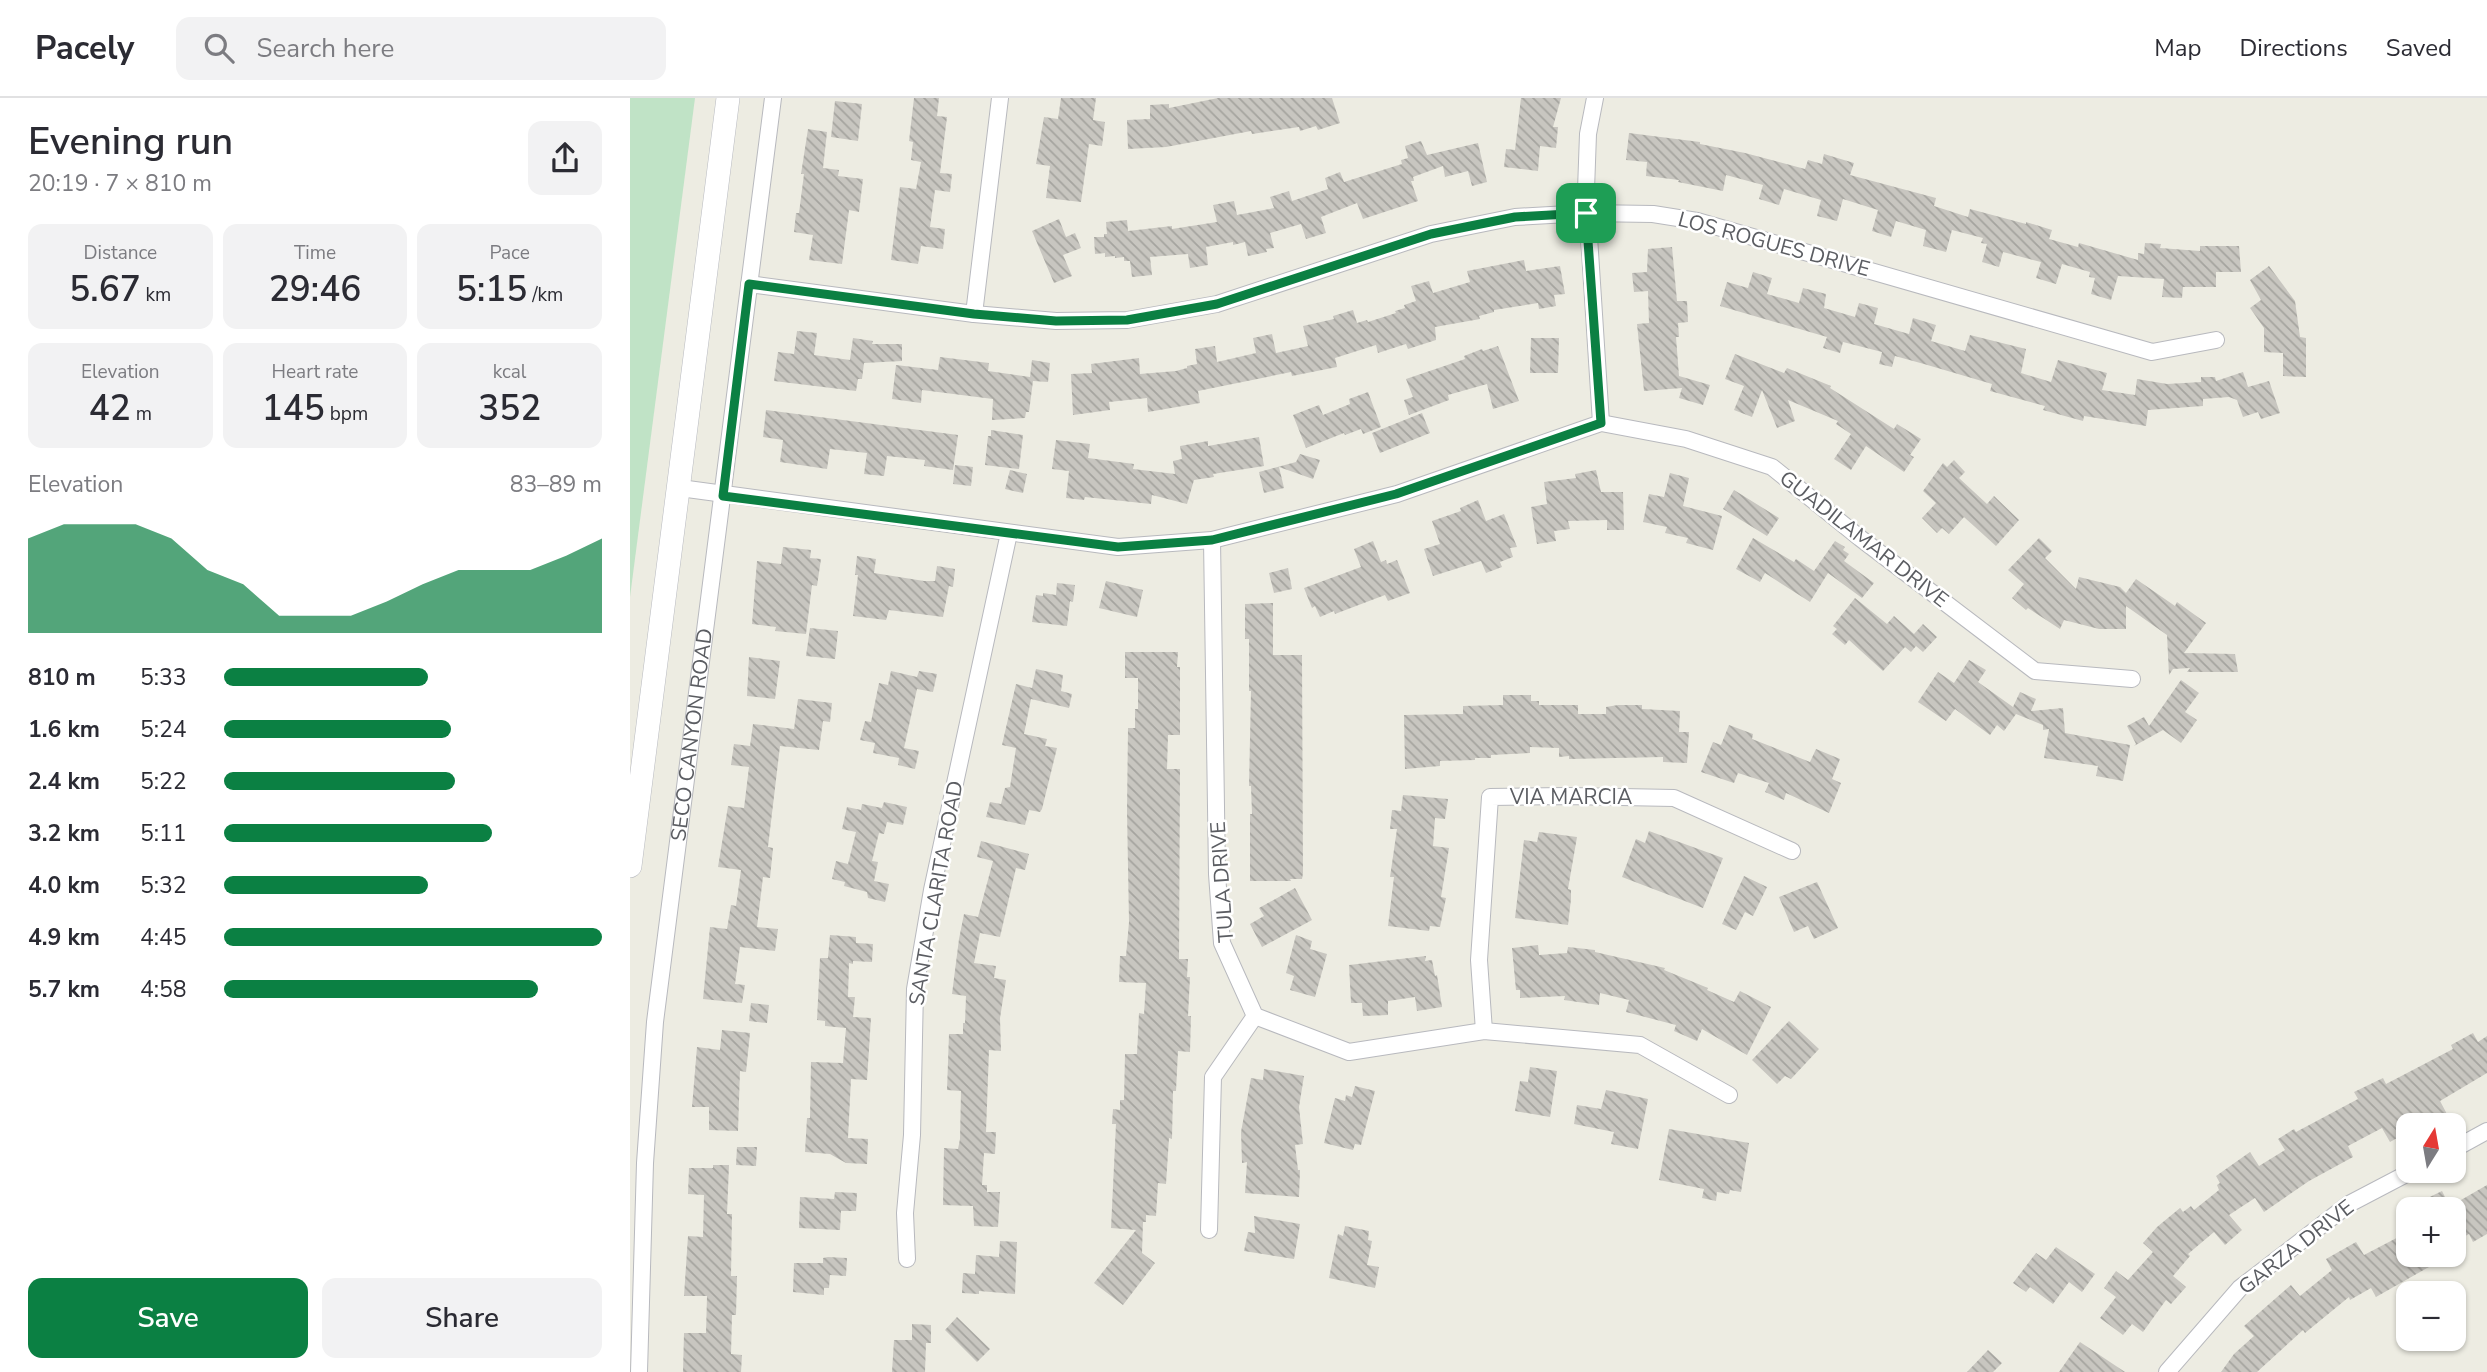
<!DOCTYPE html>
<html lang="en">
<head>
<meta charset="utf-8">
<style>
  :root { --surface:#fff; --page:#f2f2f3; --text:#2b2b33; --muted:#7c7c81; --line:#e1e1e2; --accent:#0b8043 }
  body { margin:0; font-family:"Nunito Sans",sans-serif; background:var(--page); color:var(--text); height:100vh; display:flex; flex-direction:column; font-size:26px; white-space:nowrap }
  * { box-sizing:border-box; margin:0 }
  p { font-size:23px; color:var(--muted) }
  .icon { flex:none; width:38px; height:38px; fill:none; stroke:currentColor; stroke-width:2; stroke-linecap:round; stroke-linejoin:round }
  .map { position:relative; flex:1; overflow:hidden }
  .side { display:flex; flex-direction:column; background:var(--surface); width:630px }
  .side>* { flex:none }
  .needle { width:46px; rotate:11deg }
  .controls { position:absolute; left:1766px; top:1015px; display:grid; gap:14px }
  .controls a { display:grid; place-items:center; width:70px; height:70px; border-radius:14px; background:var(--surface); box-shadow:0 2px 5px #0004; font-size:35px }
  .pin { position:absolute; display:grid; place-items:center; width:60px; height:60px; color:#fff; margin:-30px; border-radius:14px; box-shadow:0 4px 10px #0006 }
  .round { display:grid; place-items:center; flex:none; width:74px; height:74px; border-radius:14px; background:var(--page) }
  .overview { display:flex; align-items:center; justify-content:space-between; height:119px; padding:0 28px }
  h1 { font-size:38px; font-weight:600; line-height:52px }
  .figures { display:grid; grid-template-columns:repeat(3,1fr); gap:10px; height:119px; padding:7px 28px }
  .figures div { display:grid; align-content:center; border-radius:14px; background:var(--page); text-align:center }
  .figures b { font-size:35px; font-weight:600 }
  .figures small { font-size:19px; font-weight:400 }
  .figures p { font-size:19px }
  .chart { height:196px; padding:14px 28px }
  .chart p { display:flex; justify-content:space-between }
  .chart svg { width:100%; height:126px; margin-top:7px; fill:var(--accent); opacity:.7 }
  .action { display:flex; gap:14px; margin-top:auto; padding:14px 28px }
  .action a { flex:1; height:80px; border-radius:14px; background:var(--accent); color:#fff; font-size:28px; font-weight:600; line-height:80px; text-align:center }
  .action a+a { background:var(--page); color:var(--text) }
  ul { padding:0 28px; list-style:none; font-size:23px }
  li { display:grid; grid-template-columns:112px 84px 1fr; align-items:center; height:52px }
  li i { height:18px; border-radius:9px; background:var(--accent) }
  header { display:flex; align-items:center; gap:42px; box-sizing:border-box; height:98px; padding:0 35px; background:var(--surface); border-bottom:2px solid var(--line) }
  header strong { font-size:33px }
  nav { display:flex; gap:38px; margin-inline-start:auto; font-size:24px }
  .search { width:490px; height:63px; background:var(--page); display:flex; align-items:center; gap:18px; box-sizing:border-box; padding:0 24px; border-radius:14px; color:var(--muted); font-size:26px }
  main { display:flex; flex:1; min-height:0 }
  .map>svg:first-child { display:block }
  .green { fill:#c0e3c6 }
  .building { fill:url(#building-back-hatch) }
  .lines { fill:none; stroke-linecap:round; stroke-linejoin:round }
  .minor-casing { stroke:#b8b9be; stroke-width:18 }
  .secondary-casing { stroke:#b8bac0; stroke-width:24 }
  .minor { stroke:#fff; stroke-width:16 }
  .secondary { stroke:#fff; stroke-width:23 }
  .route-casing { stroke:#fff; stroke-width:14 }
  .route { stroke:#0b8043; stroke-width:9 }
  .labels { text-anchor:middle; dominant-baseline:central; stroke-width:5; stroke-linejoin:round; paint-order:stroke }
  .street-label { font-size:21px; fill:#5b5d62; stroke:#fff }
</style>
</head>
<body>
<header>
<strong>Pacely</strong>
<div class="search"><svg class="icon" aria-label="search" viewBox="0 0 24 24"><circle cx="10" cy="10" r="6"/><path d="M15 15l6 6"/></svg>Search here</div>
<nav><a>Map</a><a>Directions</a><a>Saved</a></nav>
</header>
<main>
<section class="side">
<div class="overview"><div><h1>Evening run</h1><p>20:19 · 7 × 810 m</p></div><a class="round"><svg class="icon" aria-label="share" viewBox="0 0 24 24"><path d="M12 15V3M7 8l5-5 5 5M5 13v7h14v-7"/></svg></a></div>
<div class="figures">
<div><p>Distance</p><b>5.67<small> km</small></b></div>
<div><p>Time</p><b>29:46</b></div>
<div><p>Pace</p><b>5:15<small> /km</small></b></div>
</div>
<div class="figures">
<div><p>Elevation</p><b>42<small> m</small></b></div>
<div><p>Heart rate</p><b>145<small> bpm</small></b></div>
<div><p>kcal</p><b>352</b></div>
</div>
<div class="chart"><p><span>Elevation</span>83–89 m</p>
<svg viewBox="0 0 160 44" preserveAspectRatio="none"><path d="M0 44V11L10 6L20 6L30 6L40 11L50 22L60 27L70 38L80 38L90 38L100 33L110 27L120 22L130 22L140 22L150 17L160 11V44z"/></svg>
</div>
<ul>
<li><b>810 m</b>5:33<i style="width:54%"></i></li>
<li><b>1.6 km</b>5:24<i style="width:60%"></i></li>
<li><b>2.4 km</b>5:22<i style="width:61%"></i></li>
<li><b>3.2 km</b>5:11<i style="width:71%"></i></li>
<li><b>4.0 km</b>5:32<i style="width:54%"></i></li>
<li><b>4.9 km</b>4:45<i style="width:100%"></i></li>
<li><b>5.7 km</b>4:58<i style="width:83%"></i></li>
</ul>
<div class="action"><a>Save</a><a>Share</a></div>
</section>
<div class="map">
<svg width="1857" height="1274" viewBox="0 0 1857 1274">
  <defs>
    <pattern id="building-back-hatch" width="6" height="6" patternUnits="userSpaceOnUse" patternTransform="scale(1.75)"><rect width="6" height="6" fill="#c8c6c0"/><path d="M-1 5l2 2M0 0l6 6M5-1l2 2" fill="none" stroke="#a5a49f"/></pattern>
  </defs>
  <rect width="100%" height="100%" fill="#edece2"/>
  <path class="green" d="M0,0H65L0,499Z"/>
  <path class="building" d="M284,0H309L307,18L317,19L310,75L322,76L320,94L305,92L300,129L315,131L313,151L291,148L288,166L261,162L270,89L286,91L291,64L281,62L283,44L279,43Z
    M431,0H466L463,22L475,24L472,48L459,46L451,104L416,100L420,68L406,66L414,19L428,21Z
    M588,0H702L710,25L688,32L686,28L670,33L669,29L622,36L621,33L536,49L498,51L497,22L520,21V7L539,6V10Z
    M891,0H931L923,29H928L926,50L910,48L908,73L874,69L876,51L885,52Z
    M205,3L232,6L228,43L201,39Z
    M178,31L197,34L193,70L209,72L208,78L233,81L229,114L219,112L212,166L179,162L183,137L164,134L166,115H169L174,76H171Z
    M999,35L1070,44V46L1115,55L1175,71L1178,62L1192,66L1194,56L1224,65L1220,77L1306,100L1304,108L1338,119L1340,111L1396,126V124L1422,132L1419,141L1448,149L1449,145L1508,162V155L1514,156L1515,145L1531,146L1530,150L1570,153V148H1609L1611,174H1586V189H1553L1552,200L1532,199L1534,181L1488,178L1481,202L1461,196L1465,180L1459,179L1460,174L1432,166L1426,186L1406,180L1411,164L1373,154L1369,169L1352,164L1357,146L1351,145L1353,140L1322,132L1316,154L1293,148L1296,132L1266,123L1261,139L1242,133L1248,112L1213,101L1207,123L1187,118L1191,102L1154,91L1149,107L1129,101L1133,87L1096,77L1093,93L1048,84L1049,82L1016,78L1017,64L996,62Z
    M791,43L797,57L848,45L857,84L842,88L838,73L815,79L813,68L783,79L784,83H781L788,103L733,121L727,105L691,119L696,135L676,141L671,126L640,135L644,150L636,151L637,154L618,158L615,144L603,147V144L576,149L578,167L560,170L558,156L520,159L522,177L502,179L500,163H494V159L485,160V158L475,159V155L465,156L464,139H474V136H477L476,124L497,122L498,133L542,128V131L587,124L583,107L604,103L607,117L644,110L640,99L659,93L662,103L698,91L695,80L710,74L714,84L772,66L771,62L778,60L775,48Z
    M429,121L436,139L445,135L451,150L433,157L442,178L424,185L402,133Z
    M1042,149L1047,203H1057L1058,224L1048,225L1049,239H1046L1049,278L1080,287L1073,307L1049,300L1052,290L1014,293L1007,226L1019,225L1018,193L1004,194L1002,175L1017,174L1018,151Z
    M894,162L896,173L930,168L935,196L924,197L926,208L909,211L908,205L864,212V214L849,218L850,221L805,229L806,242L778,251L776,246L748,255L746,247L705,260L707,269L662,278L661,274L568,293L570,305L518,314L517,300L479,304L480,312L443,317L441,276L462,275L461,266L509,260L510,276L546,273L557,270V268L567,266L565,251L585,248L587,264L626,255L623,240L642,236L646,255L678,248L673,228L704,221L703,218L723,212L727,225L737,222L738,224L766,215L765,213L775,210L774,207L786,203L781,188L799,183L803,195L840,184L837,173Z
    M1639,168L1665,203L1670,239L1676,240V279L1653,278V255L1634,254V230L1620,210L1631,202L1620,182Z
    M1123,174L1142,180L1137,196L1169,205L1173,190L1196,196L1194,210L1225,219L1229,205L1248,210L1244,226L1279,236L1283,220L1306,227L1301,243L1335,253L1340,237L1396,251L1391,275L1421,284L1428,262L1477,275L1472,292L1505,297L1507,281L1537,286L1571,284V279H1585L1586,283L1613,274L1618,289L1639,283L1650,315L1631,321L1628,314L1613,319L1607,302L1599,299L1573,301V308L1518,312L1516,328L1454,318L1453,323L1413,312L1415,308L1360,293L1362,286L1294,266L1265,258L1262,269L1249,266L1252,254L1213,244L1210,255L1193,250L1197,239L1090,208L1097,184L1118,190Z
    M167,233L187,235L184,257L220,262L223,240L243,243L242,246H272V263L234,265L232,281H228L226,293L144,283L148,254L164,256Z
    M901,240H929L928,275H900Z
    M868,248L889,303L863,311L857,286L818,297L819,302L779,317L774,302L783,299L776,281L835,261L834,258L852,251L853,253Z
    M1105,256L1154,275L1157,270L1201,288L1200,290L1264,331L1267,326L1291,341L1280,357L1284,359L1274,374L1236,348L1221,372L1204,361L1221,336L1206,326L1208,323L1158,302L1165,323L1147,330L1132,292L1122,319L1104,312L1114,288L1095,281Z
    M310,259L359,265L358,273L400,279L402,262L420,265L418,284L403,283L399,314H396L395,320L362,322L363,301L292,292L291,305L262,301L266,267L308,272Z
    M738,294L751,329L733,336L731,331L715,337L714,335L676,350L663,317L689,307L693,317L720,306L719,301Z
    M136,312L328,337L323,372L294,368L295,362L257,358L254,378L234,376L237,355L200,351L197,371L150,364L153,342L133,339Z
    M792,315L800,335L750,355L742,335Z
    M361,332L393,337L389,371L355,367L358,338H361Z
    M629,339L634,368L583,376L584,379L564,382L557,406L522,397L521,406L455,399L454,402L436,400L439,373L422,371L426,342L460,346L458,360L504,366L503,371L545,376L543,363L552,361L550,348L578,343V348Z
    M670,356L690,362L683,381L649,369L654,390L634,395L629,374L666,364Z
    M1324,362L1335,374L1329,380L1357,406L1364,398L1389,422L1366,448L1334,419L1319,436L1312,430L1307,435L1292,420L1306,405L1293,393L1313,365L1317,369Z
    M325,367L343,369L341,388L323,386Z
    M380,372L397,376L393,395L375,391Z
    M966,372L971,394H993L994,432H977V422L938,423L940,431L924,433L926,443L907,446L901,409L917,406L914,384L946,380L945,376Z
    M1040,375L1059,380L1053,408L1092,418L1083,452L1056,445L1058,440L1035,435L1037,429L1013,424L1019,396L1034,399Z
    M1104,392L1149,420L1137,438L1093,411Z
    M848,402L856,423L874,416L887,449L880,450L883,459L870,464L872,469L856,475L851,463L803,478L794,451L810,446L802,423L831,413L830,410Z
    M1123,440L1164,464L1166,461L1184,473L1205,443L1215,449L1213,452L1219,456L1214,463L1244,485L1232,500L1198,475L1180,504L1135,475L1130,484L1106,471Z
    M1409,440L1422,453L1415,460L1446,491L1449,479L1490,489L1496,495L1506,481L1545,508L1547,504L1576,525L1554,555L1605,556L1608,574H1557L1560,570L1543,571L1539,577L1537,537L1496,508V531H1469L1434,522L1430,531L1398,510L1396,512L1382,500L1394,486L1378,472Z
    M743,443L751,464L756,462L757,466L767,462L780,495L758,503L755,497L705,516L704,513L690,519L685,508L682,510L674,490L731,469L724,451Z
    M153,449L181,452L180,460L191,461L187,488L182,487L176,536L145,533L146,529L122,526L127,463L151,466Z
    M227,458L246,461L244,475L294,483H305L307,468L325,471L323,489L319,488L313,519L259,512L256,522L223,518L228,477H225Z
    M658,470L662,491L644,495L639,475Z
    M476,483L513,492L507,519L469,510Z
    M427,485L445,487L443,504L440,503L437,528L402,524L406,497L413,498V495L426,497Z
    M1225,500L1257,526L1264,518L1284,536L1293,526L1307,539L1293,554L1286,548L1281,554L1275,549L1253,573L1219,542L1215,547L1202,536L1207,531L1203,528Z
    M643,505V557H672L673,775L672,781H660L661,783H620V716H622L621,688H619L621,593H619V541H615V506Z
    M180,530L208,533L205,561L176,558Z
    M495,554H548L547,569H550V637H538L537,671H550L549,861H558L557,879H560L558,918H561L560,954L548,953L546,993H543L542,1041L539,1040L536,1086L528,1085L526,1118L516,1117V1124H513L512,1155L525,1165L493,1207L464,1185L506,1132L481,1130L486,1026H482L483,1011L490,1012V1002H494L495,956H507L509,915L514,916L516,885L489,884L490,858H496L499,824L497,713L498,630H505V611H508V580H495Z
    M119,559L150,563L145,601L117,598Z
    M1339,562L1356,572L1348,584L1383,609L1390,594L1406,601L1401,613L1433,610L1435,635L1500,647L1493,683L1466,678L1468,668L1414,660L1419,631L1413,632V627L1386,616L1374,633L1367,627L1360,637L1325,611L1316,623L1288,604L1308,574L1324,585Z
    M406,571L433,577L431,593L442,596L439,610L401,601L394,636L417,641L415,648L427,650L412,711L410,714L399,712L395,727L356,719L360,704L371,706L375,690L380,689L386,650L372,647L386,586L402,590Z
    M261,573L287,579L289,573L307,576L303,594L287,591L274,650L289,653L285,671L268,667L269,660L243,655L245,645L230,642L235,623L241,624L249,585L258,587Z
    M1551,582L1569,595L1555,614L1567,622L1551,645L1533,632L1504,648L1506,646L1497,628L1514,619L1519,628Z
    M873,597H901V603H909V607H948V616H976V609L988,607H1012V611L1050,613L1049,634H1059L1057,665L1033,664V659L939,661V658L929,659V650L900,649V655L861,657V660H845V662L810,663V668L775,671L774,617L833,616V608L873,607Z
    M168,601L202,605L200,624L193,623L189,652L150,648L138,749L143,750L140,780L133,779L127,829L148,831L145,853L110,849L105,886L115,887L112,905L73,901L80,829L97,831L101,807L106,808L111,772L88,769L98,708L114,710L119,669L101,667L104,646L120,648L123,626L164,631Z
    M1099,627L1123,636L1122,641L1180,664L1186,651L1210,661L1202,681L1211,685L1199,715L1156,695L1154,702L1135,694L1139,685L1108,675L1104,685L1071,674L1083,644L1091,647Z
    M773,697L818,701L815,721L805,720L803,748L819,750L811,799L816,800L810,829L800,828L799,833L758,828L764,779H760L767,731H760L762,712L771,713Z
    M254,704L277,709L273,727L257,724L254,736L249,735L242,763L248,764L244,783L259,786L255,804L238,800L237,794L214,788L215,784L202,781L206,763L218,766L226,734L212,731L217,709L231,712L232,706L252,710Z
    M1019,733L1093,760L1073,810L992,779L1006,741L1015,745Z
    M909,734L947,739L938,791L941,792V801L938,827L885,820L894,742L907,744Z
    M351,743L399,756L395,772L386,770L370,839L350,835L344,865L366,868L364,880L376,882L370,920L371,953L359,952L356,1034H366L365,1056L354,1055L352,1087H357V1094H370L368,1129L344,1128L343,1108L313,1107L314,1050L328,1051L330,1041L331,993L317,992L319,936H333V925H335L336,898L322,896L329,841L334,816L348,819L363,763L347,759Z
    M1114,778L1137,789L1123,818L1115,814L1106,832L1092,826Z
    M1187,784L1208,830L1184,841L1178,828L1164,834L1149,799Z
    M665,790L682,822L632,849L620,826L634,818L629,810Z
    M200,837L226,839V845L243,846L242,864L223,863V866L219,865L218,899H225L223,919L241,920L237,982L221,981L218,1040L238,1041L237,1066L216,1065L200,1056L175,1054L177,1020H180L181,964L213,965L216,930L195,928V923L187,922L190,860H198Z
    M666,837L682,843L680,851L697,856L685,899L660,892L664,878L656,875Z
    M908,847L909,857L937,855L938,849L965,852V854L1035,870L1034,872L1078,890L1077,892L1104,904L1110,893L1141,909L1117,957L1072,931L1067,943L1044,933L1046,927L996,914L999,902L970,895L969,907L934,902L935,898L890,900V892H886L882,850Z
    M796,858L795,863L802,862L805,878L807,877L812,909L787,913L785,899L758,903V917L733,918L732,905H721L719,867Z
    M121,905L139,907L137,925L119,923Z
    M1159,923L1189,951L1161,981L1155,978L1147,986L1122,962Z
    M92,932L120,935L116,974L110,973L108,1033L79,1032V1009H62L67,949L90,952Z
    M1843,935L1848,944L1857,938V975L1810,1003L1818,1018L1799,1027H1778V1034L1760,1044L1752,1030L1718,1048L1723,1059L1679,1083L1634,1114L1625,1100L1599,1117L1612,1132L1595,1147L1584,1134L1558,1156L1560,1158L1543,1178L1556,1189L1541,1206L1536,1202L1513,1234L1502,1226L1493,1237L1470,1220L1486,1199L1474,1190L1486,1173L1498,1182L1523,1154L1513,1145L1527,1129L1550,1110L1553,1114L1561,1108L1564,1112L1589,1092L1587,1087L1590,1085L1586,1078L1620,1054L1629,1068L1655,1052L1648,1041L1664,1031L1666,1034L1728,1001L1724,994L1753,980L1756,986L1823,951L1821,947Z
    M900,969L927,973L920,1019L885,1013L890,983L898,984Z
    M634,971L674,978L669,1009L673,1046L665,1047L668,1072H670L669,1099L615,1095L617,1064L612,1065L611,1034L621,980L633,982Z
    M725,988L745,993L731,1047L725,1046L723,1052L694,1045L705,1000L715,1003L716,997L722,999Z
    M976,992L1018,1001L1008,1051L981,1046L984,1034L944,1026L947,1007L971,1011Z
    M1039,1031L1119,1045L1111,1094L1100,1092L1099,1096L1087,1094L1086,1103L1072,1100L1074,1091L1029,1082Z
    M107,1049H127L126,1068L106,1067Z
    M83,1067H99L97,1116H102L101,1178H107L106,1217H102L101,1256L112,1257L111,1274H53L54,1235H76L77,1198H54L58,1138L73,1139L74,1097L58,1096L59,1070H83Z
    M1857,1087V1136L1843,1144L1839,1136L1824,1144V1106Z
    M1812,1093L1821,1111H1775Z
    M205,1094L227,1095L226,1113H211L210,1132L169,1130L170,1099L204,1101Z
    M624,1118L670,1126L664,1161L614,1153L618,1134L625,1135Z
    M715,1128L739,1133L738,1142L742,1143L737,1167L749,1169L745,1190L699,1180L708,1136L713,1138Z
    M1778,1134V1157H1820L1746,1199L1741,1190L1720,1202L1719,1199L1675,1235L1673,1232L1627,1274H1591L1604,1256L1624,1238L1614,1228L1661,1187L1670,1198L1702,1172L1696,1161L1726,1144L1734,1157Z
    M370,1143L387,1144L385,1196L349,1193V1196L332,1195L333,1175L345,1176L346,1157L369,1159Z
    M1426,1149L1465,1176L1452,1194L1439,1184L1423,1206L1400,1189L1396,1194L1383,1185L1406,1155L1416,1162Z
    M198,1159L217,1160L216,1178L200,1177L199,1190H194V1197L163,1194L164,1165H193V1160Z
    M327,1219L360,1251L347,1264L315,1232Z
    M282,1226L301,1227V1245H296L295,1274H262L264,1242H282Z
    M1450,1244L1495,1274H1429Z
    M1358,1252L1372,1265L1363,1274H1337Z"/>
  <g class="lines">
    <g class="minor-casing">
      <g id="minor">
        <path d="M965,0L958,36L956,92L971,325"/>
        <path d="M119,186L344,216L426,223L497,222L587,206L801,136L885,119L956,115L1023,116L1067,123L1522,254L1586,242"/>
        <path d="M344,216L370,0"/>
        <path d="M50,390L488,449L582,442L767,396L971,325L1056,341L1142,369L1230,440L1405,573L1502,581"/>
        <path d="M582,442L587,776L592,845L625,918L719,954L854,933L1010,947L1099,997"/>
        <path d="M854,933L849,862L860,699L938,698L1044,700L1162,753"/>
        <path d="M1824,1051L1857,1033"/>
        <path d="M579,1132L583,979L625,918"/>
        <path d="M277,1161L275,1115L282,1037L285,891L302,792L379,435"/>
        <path id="s1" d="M9,1274L15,1065L25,924L143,0"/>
        <path d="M1537,1274L1610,1190L1719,1106L1782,1073"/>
      </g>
    </g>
    <g class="secondary-casing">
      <path id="secondary" d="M0,768L98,0"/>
    </g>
    <use href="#minor" class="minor"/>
    <use href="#secondary" class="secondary"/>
  </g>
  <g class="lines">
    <g class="route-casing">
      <path id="route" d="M956,115L971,325L766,396L582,442L488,449L93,398L119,186L344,216L426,223L497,222L587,206L801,136L885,119Z"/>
    </g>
    <use href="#route" class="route"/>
  </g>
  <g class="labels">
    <g class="street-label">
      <text transform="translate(1144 146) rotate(15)">LOS ROGUES DRIVE</text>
      <text transform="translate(1234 441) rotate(38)">GUADILAMAR DRIVE</text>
      <text stroke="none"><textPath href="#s1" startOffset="640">SECO CANYON ROAD</textPath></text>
      <text x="941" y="699">VIA MARCIA</text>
      <text transform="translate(592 784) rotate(-94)">TULA DRIVE</text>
      <text transform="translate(306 795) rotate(-80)">SANTA CLARITA ROAD</text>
      <text transform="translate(1666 1149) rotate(-38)">GARZA DRIVE</text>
    </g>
  </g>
</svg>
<div class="controls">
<a><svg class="needle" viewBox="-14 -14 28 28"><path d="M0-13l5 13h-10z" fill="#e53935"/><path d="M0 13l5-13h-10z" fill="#7c7c81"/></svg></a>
<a>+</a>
<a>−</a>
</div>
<div class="pin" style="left:956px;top:115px;background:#1e9e55"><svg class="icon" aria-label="arrive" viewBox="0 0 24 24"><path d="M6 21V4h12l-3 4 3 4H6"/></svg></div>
</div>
</main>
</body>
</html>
